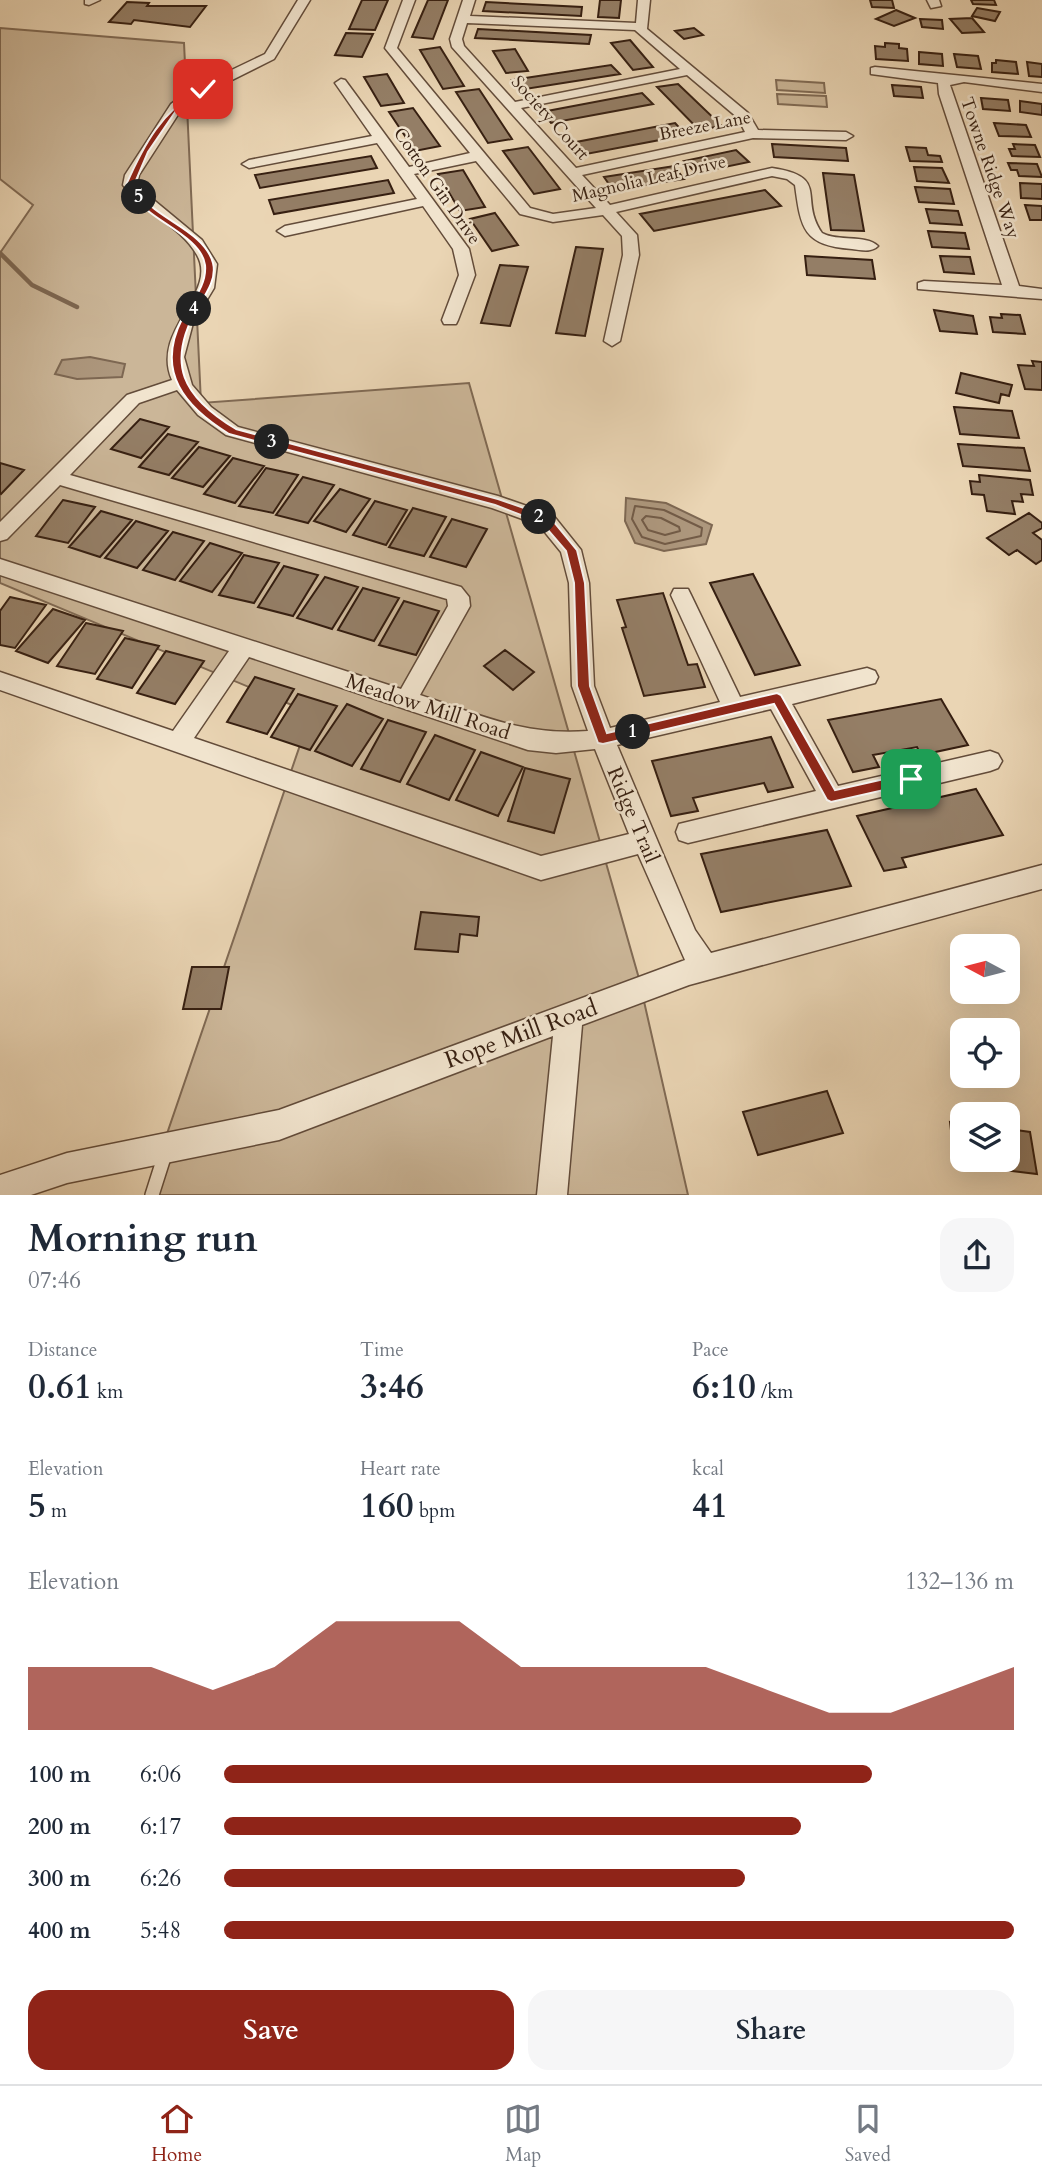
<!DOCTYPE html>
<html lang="en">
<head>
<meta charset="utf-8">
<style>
  :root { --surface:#fff; --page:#f6f6f7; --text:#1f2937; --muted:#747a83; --line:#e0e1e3; --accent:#8f2418 }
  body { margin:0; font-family:Cardo,serif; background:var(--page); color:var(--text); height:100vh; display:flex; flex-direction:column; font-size:26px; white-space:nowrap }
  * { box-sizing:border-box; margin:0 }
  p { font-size:23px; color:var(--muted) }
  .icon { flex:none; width:38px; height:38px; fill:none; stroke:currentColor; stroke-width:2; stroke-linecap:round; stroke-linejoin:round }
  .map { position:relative; height:1195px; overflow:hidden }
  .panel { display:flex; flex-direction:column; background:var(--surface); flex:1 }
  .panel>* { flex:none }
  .needle { width:46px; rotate:277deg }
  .fabs { position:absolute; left:950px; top:934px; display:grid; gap:14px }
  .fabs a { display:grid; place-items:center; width:70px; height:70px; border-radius:14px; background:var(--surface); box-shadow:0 7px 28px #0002; font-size:35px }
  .pin { position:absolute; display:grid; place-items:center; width:60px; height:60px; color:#fff; margin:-30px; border-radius:14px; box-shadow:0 4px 10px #0006 }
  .km { position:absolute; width:35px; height:35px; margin:-18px; border-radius:50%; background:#222; color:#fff; font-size:19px; line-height:35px; text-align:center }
  .round { display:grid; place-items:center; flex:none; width:74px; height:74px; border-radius:21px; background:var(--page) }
  .head { display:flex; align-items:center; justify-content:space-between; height:119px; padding:0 28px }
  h1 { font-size:38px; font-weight:800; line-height:52px }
  .figures { display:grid; grid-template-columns:repeat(3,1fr); gap:10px; height:119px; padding:7px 28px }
  .figures div { display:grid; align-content:center }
  .figures b { font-size:35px; font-weight:800 }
  .figures small { font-size:19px; font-weight:400 }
  .figures p { font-size:19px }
  .chart { height:196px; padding:14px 28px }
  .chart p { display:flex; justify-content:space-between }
  .chart svg { width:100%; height:126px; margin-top:7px; fill:var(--accent); opacity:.7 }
  .cta { display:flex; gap:14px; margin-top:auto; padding:14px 28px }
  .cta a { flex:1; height:80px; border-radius:21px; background:var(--accent); color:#fff; font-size:28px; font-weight:800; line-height:80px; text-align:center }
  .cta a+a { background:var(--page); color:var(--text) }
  ul { padding:0 28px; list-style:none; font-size:23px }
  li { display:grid; grid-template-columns:112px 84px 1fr; align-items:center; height:52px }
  li i { height:18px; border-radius:9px; background:var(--accent) }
  .tab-bar { display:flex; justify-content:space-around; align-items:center; height:98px; border-top:2px solid var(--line); background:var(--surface); font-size:19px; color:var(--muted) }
  .tab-bar a { display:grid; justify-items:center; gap:4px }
  .tab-bar .active { color:var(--accent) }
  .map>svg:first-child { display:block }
  .green { fill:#cbb698; stroke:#806a54; stroke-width:2 }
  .water { fill:#ad977d; stroke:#7d6752; stroke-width:2 }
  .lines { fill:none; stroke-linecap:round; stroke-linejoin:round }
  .shore { stroke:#725b47; stroke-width:2 }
  .stream { stroke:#7d6752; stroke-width:4.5 }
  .building { fill:#947e66; stroke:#361f11; stroke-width:2 }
  .service-casing { stroke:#634c3a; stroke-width:16 }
  .minor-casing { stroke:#634c3a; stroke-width:3 }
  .service { stroke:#f1e4ce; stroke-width:13 }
  .minor { fill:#f1e4ce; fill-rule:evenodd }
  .route { fill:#8f2418; stroke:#fff; stroke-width:2 }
  .labels { text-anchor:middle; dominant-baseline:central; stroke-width:5; stroke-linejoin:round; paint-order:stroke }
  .far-street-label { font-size:18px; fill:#361f11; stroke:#f1e4ce }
  .street-label { font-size:21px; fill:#361f11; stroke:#f1e4ce }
  .near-street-label { font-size:24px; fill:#361f11; stroke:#f1e4ce }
</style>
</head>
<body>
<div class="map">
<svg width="1042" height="1195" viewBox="0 0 1042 1195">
  <rect width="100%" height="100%" fill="#ead5b4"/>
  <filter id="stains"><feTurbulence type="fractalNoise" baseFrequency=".00286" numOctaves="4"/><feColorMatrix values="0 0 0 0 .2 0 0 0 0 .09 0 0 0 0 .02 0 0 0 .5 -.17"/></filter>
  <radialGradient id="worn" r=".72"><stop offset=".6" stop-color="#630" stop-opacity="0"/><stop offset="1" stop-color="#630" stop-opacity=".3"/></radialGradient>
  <path class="green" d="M0,28L184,43L201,403L469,383L638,975L688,1195H146L311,713L0,583V253L33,205L0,179Z
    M776,80L824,83L825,93L777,90Z
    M777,94L826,96L827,107L778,104Z"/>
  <path class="water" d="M90,357L125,364L122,377L77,379L55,374L62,360Z
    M626,498L666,503L712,525L706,544L664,551L635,543L625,521Z"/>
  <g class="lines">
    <path class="shore" d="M635,506L664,510L702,528L701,536L665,544L642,537L632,519Z
      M646,516L661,518L679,527L680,531L665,535L648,530L642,520Z"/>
    <path class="stream" d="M0,253L32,285L77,307"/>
  </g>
  <path class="building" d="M362,0H388L375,30L349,29Z
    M428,0H448L433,39L412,37Z
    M600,0H621L619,18L598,17Z
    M870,0H892L894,8L872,7Z
    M971,0H994L996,5L973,4Z
    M127,2L149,3L147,6H206L190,27L134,20L131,24L109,22Z
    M486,2L582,7L581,16L483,11Z
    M977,8L1000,12L995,21L972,16Z
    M896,10L915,18L894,26L876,19Z
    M972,18L984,32L962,33L950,19Z
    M920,19L942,20L943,29L922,27Z
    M694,28L703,35L684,39L675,31Z
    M478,29L591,35L589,44L475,38Z
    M346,33L373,34L362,57L335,55Z
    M630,40L653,67L633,70L611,43Z
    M885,43L899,44V48L907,49L908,61L876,59L875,46L885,47Z
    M440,47L464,86L443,89L420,50Z
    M515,49L528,71L506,73L493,51Z
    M919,52L942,54L943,66L919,64Z
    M954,54L978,56L981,69L957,67Z
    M996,60L1016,62L1018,74L992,72V63H996Z
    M1027,62L1042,64V77L1029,76Z
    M611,65L620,74L519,90L512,80Z
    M387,74L404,103L381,106L364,77Z
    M678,84L722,126L699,130L657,87Z
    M892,85L921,87L923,98L894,96Z
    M479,89L512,139L488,143L456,92Z
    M642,93L653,104L551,123L542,112Z
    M981,98L1008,100L1010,111L983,109Z
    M1020,101L1042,104V115L1020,112Z
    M413,108L440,146L415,151L389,112Z
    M675,123L686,135L581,155L571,143Z
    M994,123L1026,125L1031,137L999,136Z
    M772,144L846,148L848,161L774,157Z
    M1013,144L1035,145L1040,157L1012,156L1009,149H1015Z
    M528,147L560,189L534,194L503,151Z
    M906,147L926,148L928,155L940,156L942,162L910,161Z
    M736,150L749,162L696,173L684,161Z
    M371,156L377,168L260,188L255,175Z
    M1008,163L1037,164L1042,177L1019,176L1017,170H1011Z
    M674,166L684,179L613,190L604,177Z
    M914,167L942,168L949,183L917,181Z
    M463,170L485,207L460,211L438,174Z
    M823,173L854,175L864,231L831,230Z
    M388,180L394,193L274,214L269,200Z
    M1020,183L1042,184V199L1021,198Z
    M915,187L950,189L954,204L919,202Z
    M765,190L781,206L654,231L640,214Z
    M1025,205L1042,206V220H1030Z
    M926,209L958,211L962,225L930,223Z
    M495,213L518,245L492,251L470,219Z
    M928,231L965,233L969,249L932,247Z
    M576,247L603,249L585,336L556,333Z
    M805,256L872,260L875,279L807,275Z
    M940,256L970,257L974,274L944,272Z
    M500,265L528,267L510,326L481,323Z
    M934,310L973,316L977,334L940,331Z
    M1001,314L1020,315L1025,334L993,332L990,317L1002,318Z
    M1032,361L1042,362V390L1025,389L1018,365L1034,366Z
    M961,373L1012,385L1009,396L1001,394L999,403L956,393Z
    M954,407L1012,411L1019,438L960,434Z
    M140,419L169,427L141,458L111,449Z
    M168,434L198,442L169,475L139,467Z
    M958,444L1024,448L1030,471L963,466Z
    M199,447L230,456L203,487L172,478Z
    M233,458L264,466L235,503L204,494Z
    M0,463L24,470L1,494L0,493Z
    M266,468L298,475L273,513L239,506Z
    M979,475L1030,480L1033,495L1021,494L1023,502L1012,501L1015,514L987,511L984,495L972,494L970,481L980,482Z
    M303,477L334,485L308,523L276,515Z
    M340,489L370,499L346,532L314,521Z
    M63,500L95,507L68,543L36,536Z
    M375,501L407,510L386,545L353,535Z
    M413,508L446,517L424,556L389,547Z
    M101,511L132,520L100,557L69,547Z
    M1029,513L1042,523V528L1033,533L1042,540V560L1036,564L1017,550L1009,555L987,538Z
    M452,519L487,529L466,567L430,557Z
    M136,521L168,531L137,568L105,558Z
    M173,532L204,541L175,580L143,570Z
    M210,543L242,553L212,592L180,581Z
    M244,555L279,563L254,603L219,595Z
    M284,566L318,575L293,616L258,607Z
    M753,574L800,665L755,675L710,583Z
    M325,577L358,587L332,629L297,618Z
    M363,588L399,598L374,641L338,630Z
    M663,593L688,665L697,664L705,687L644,696L622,628L626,627L617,600Z
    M10,597L46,605L15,648L0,645V611Z
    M404,601L439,611L416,655L379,645Z
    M53,609L85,620L48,663L16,651Z
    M86,623L123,631L95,674L57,666Z
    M125,638L159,646L132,688L97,679Z
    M505,650L534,672L513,690L484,666Z
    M166,651L204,661L175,704L137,693Z
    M255,677L294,689L267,734L227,722Z
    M298,694L337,706L310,750L271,737Z
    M941,699L968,745L921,755L917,747L873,755L879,767L853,772L828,720Z
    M347,704L383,719L352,766L315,751Z
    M388,720L426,732L400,782L361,769Z
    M435,735L475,750L449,800L407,784Z
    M771,737L793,787L768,792L764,783L693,798L698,811L671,816L652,761Z
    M481,752L523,767L498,816L456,800Z
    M525,768L570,779L554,833L508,821Z
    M976,789L1003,835L902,858L906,867L884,871L857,816Z
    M827,830L851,886L721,912L701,854Z
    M421,912L479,917L477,936L460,934L458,952L415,949Z
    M192,967H229L221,1009H183Z
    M827,1091L843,1133L758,1155L743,1112Z
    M950,1122L962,1124V1160H1008V1129L1030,1132L1037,1174L955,1164Z"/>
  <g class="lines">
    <g class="service-casing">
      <path id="service" d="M152,1195L166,1151"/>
    </g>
    <g class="minor-casing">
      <path id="minor" d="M85,0H100L89,5L85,4Z
        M298,0H310L274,59L200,96L181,110L139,175L137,185L144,192L202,240L217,264L214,288L193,323L184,357L192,385L211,407L238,427L498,496L553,515L581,550L589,583L594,686L610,728L720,702L671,595L674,589H688L691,595L740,697L867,668L875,671L878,677L875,683L792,704L838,786L990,751L998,754L1002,761L998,768L990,771L688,843L679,840L676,832L679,824L816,791L771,709L617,745L695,930L711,953L1042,865V889L689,985L582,1025L567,1195H537L553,1036L279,1140L67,1183L31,1195H0V1175L67,1153L279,1110L685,960L638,854L541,880L0,690V672L173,731L229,651L0,575V559L401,689L448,606L447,599L60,485L7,539L0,541V522L127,395L172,380C150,330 219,293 197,255C181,226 143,212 123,185L125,175L171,104L190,90L265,54ZM177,390L198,415L226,435L492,508L539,525L561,552L569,583L572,686L588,731C524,736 480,715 420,695L470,606L469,597L461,587L70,475L139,403ZM249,657L528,750L556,753L595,749L629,834L541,856L194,738Z
        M403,0H415L397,48L530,208L553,214L596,208L452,47L450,39L463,0H475L470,16L636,23L638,0H650L647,29L748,113L758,130L846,132L853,136L846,140L753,138L582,175L610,205L772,168C831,177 798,198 822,233C838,242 865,234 878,246C871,253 861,250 852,249C803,245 801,229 795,185L787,179L772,176L616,212L637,235L639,255L620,341L612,346L604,341L623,255L622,236L603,215L553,222L520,214L476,161L414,174L469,249L475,275L458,320L456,324H444L442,320L459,275L453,249L423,206L285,236L277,231L285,226L417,199L377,143L249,168L242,164L249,160L372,136L335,83L341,79L345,80L409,167L470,153L385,48ZM467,23L635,30L680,69L515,102L464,46L462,39ZM687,75L738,118L745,132L576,168L521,108Z
        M927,0H939L941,6L931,8Z
        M875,67L1042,84V92L964,82L950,85L1019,286L1042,289V299L918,289V283L924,281L1002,285L939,94L938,83L871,74V68Z"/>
    </g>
    <use href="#service" class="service"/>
    <use href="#minor" class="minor"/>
  </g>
  <path class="route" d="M201,88L206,89L178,108L148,152L134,185C140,192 145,200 151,206C170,223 206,236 213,263C217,279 206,294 198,307C165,364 183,397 236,429L498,499L550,517L577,550L585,583L590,686L607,733L777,693L781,695L835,790L911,773L915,775V783L831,802L827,800L774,704L603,744L598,743L577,686L574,583L566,551L542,523L495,505L229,434C185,407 155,372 182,319C191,302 207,286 205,265C202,241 164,225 147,210C139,203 133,193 126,185C145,142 161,113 201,88Z"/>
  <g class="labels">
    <g class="far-street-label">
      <text transform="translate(550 118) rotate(48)">Society Court</text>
      <text transform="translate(705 126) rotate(-11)">Breeze Lane</text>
      <text transform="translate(990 168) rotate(71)">Towne Ridge Way</text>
      <text transform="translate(649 179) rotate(-13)">Magnolia Leaf Drive</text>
      <text transform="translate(437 186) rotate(55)">Cotton Gin Drive</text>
    </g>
    <g class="street-label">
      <text transform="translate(428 707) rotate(18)">Meadow Mill Road</text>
      <text transform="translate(633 815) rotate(67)">Ridge Trail</text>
    </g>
    <g class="near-street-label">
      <text transform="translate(521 1034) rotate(-20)">Rope Mill Road</text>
    </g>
  </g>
  <rect width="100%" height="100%" filter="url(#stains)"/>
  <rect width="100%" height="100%" fill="url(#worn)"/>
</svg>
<div class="fabs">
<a><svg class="needle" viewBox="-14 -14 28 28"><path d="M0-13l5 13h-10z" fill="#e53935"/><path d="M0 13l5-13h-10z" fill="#747a83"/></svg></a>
<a><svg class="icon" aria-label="locate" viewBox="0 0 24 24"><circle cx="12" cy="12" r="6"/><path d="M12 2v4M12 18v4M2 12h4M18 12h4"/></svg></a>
<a><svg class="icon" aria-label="layers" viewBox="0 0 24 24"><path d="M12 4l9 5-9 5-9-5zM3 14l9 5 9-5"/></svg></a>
</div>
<div class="pin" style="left:911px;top:779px;background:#1e9e55"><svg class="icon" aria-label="arrive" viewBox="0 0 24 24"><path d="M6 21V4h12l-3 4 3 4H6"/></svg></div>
<div class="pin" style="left:203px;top:89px;background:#d93025"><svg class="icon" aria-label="check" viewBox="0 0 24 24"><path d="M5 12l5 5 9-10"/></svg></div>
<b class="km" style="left:633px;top:732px">1</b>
<b class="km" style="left:539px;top:517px">2</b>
<b class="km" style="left:272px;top:442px">3</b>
<b class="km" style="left:194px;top:309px">4</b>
<b class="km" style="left:139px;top:197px">5</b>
</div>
<section class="panel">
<div class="head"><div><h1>Morning run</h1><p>07:46</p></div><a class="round"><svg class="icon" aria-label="share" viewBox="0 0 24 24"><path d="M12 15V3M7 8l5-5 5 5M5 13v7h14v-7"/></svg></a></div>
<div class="figures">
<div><p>Distance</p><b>0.61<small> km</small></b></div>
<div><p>Time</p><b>3:46</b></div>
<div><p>Pace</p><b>6:10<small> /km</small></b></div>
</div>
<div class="figures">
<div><p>Elevation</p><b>5<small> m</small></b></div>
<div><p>Heart rate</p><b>160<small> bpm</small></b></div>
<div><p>kcal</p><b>41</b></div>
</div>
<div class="chart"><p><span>Elevation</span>132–136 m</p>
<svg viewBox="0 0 160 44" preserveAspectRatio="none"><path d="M0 44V22L10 22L20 22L30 30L40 22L50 6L60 6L70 6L80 22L90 22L100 22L110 22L120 30L130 38L140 38L150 30L160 22V44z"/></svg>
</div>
<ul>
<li><b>100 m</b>6:06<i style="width:82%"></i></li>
<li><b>200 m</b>6:17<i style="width:73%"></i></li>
<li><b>300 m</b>6:26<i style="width:66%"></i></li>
<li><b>400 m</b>5:48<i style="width:100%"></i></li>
</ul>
<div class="cta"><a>Save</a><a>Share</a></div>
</section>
<nav class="tab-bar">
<a class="active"><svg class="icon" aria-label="home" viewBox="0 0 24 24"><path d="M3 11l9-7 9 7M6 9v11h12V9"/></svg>Home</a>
<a><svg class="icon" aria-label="map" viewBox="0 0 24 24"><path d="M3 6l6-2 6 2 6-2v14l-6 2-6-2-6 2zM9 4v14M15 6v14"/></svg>Map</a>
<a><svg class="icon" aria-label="saved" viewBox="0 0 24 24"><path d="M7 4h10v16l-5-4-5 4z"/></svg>Saved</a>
</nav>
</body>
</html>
